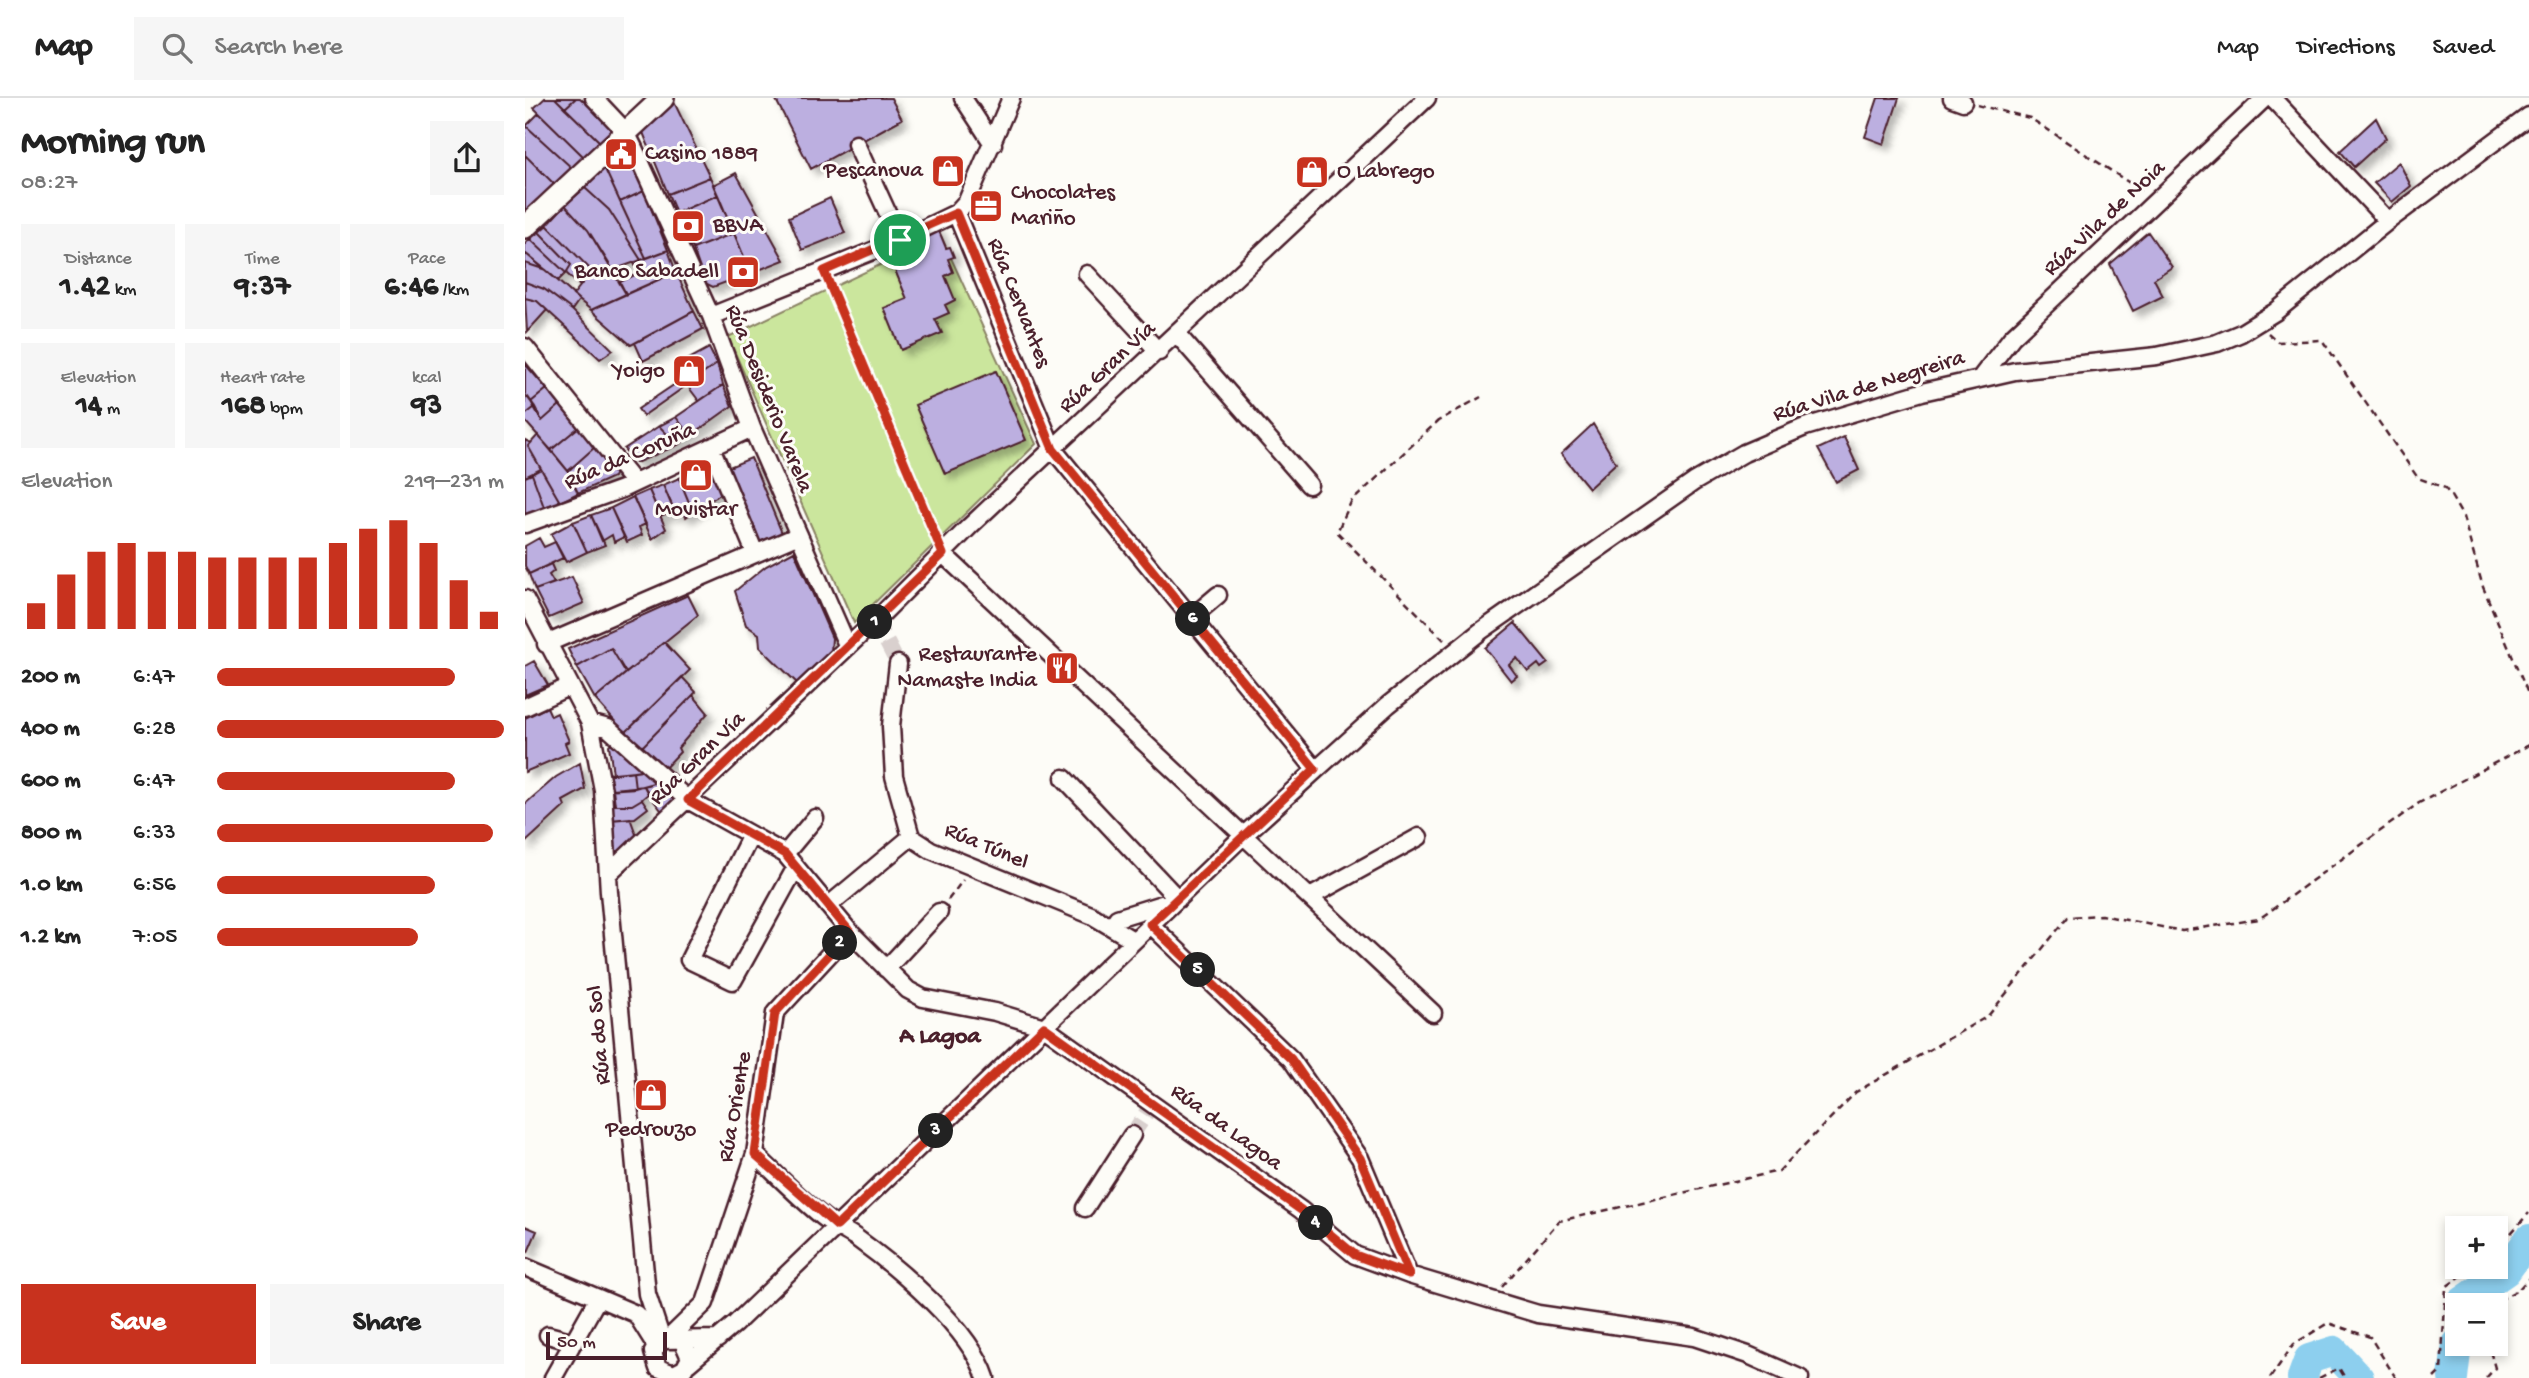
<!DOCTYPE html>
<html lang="en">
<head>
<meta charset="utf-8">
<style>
  :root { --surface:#fff; --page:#f6f6f6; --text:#222; --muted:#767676; --line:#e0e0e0; --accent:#c8321e }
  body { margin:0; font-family:"Gochi Hand",sans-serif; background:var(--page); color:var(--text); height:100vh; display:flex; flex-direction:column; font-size:26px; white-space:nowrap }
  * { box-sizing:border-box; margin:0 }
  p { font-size:23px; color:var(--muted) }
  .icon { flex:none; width:38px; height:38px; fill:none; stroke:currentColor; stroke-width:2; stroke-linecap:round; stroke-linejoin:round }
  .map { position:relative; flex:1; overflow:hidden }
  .side { display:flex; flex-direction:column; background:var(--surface); width:525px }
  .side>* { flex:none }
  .controls { position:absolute; left:1920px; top:1118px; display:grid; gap:14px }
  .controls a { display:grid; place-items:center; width:63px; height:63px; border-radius:0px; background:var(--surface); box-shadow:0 4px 10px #0003; font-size:35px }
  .scale { position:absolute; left:21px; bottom:18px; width:121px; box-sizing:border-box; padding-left:7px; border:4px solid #4a1f2b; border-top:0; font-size:19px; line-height:24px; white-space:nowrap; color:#4a1f2b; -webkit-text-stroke:5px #fdfcf7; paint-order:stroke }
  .pin { position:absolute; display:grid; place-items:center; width:60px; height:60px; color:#fff; margin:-30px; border:4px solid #fff; border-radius:50%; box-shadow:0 2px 7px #0007 }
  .km { position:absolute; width:35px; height:35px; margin:-18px; border-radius:50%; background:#222; color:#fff; font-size:19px; line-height:35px; text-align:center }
  .round { display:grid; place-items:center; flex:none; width:74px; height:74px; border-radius:0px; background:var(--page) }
  .head { display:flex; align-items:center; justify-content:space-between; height:119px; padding:0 21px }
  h1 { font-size:38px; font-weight:800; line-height:52px }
  .stats { display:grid; grid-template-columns:repeat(3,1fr); gap:10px; height:119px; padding:7px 21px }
  .stats div { display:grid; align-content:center; border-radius:0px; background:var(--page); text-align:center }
  .stats b { font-size:30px; font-weight:800 }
  .stats small { font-size:19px; font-weight:400 }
  .stats p { font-size:19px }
  .chart { height:196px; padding:14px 21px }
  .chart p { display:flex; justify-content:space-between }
  .chart svg { width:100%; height:126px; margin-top:7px; stroke:var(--accent); stroke-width:6 }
  .cta { display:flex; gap:14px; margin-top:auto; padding:14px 21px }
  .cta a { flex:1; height:80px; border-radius:0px; background:var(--accent); color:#fff; font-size:28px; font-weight:800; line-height:80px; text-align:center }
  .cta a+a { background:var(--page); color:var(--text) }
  ul { padding:0 21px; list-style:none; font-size:23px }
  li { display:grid; grid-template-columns:112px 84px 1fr; align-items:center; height:52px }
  li i { height:18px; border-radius:9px; background:var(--accent) }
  header { display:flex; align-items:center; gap:42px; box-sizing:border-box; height:98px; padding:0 35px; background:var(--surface); border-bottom:2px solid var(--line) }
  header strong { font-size:33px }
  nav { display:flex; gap:38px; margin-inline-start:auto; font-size:24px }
  .search { width:490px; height:63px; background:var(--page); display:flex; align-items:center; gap:18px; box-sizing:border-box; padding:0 24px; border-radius:0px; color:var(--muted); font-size:26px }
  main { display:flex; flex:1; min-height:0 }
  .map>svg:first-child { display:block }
  .green { fill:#cbe69d; stroke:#8a8264; stroke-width:2 }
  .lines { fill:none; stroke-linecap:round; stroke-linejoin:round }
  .river { stroke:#8dcfee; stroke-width:30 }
  .building { fill:#bcafe0; stroke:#4a1f2b; stroke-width:2; filter:url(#shadow) }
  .minor-tunnel { stroke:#d9d0ce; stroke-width:16; stroke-dasharray:16 8; stroke-linecap:butt }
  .minor-casing { stroke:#4a1f2b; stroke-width:21 }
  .major-casing { stroke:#4a1f2b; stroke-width:26 }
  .path { stroke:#4a1f2b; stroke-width:2.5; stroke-dasharray:7 5; stroke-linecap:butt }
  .minor { stroke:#fdfcf7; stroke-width:16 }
  .major { stroke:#fdfcf7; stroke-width:21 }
  .route-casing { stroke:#fff; stroke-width:14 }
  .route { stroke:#c8321e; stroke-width:9 }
  .labels { text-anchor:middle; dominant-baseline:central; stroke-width:6; stroke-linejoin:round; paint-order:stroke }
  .poi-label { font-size:23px; fill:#4a1f2b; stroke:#fdfcf7; text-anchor:start }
  .street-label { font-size:23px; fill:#4a1f2b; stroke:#fdfcf7 }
  .neighbourhood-label { font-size:24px; font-weight:bold; fill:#4a1f2b; stroke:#fdfcf7 }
</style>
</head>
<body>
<header>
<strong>Map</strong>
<div class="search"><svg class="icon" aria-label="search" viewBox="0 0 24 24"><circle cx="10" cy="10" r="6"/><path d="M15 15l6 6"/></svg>Search here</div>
<nav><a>Map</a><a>Directions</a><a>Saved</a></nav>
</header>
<main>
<section class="side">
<div class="head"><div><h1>Morning run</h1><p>08:27</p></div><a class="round"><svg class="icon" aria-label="share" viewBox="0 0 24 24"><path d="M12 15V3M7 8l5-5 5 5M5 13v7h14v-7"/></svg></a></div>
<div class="stats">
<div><p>Distance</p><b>1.42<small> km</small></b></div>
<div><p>Time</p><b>9:37</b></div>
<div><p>Pace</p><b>6:46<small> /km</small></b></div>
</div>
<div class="stats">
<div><p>Elevation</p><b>14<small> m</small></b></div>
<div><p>Heart rate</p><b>168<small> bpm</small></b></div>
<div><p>kcal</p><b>93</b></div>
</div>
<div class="chart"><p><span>Elevation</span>219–231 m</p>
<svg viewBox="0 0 160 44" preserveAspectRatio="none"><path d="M5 44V35M15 44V25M25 44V17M35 44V14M45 44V17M55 44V17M65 44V19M75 44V19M85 44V19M95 44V19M105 44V14M115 44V9M125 44V6M135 44V14M145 44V27M155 44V38"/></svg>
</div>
<ul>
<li><b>200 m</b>6:47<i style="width:83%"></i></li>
<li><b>400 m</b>6:28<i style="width:100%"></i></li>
<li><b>600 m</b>6:47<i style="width:83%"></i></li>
<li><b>800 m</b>6:33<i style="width:96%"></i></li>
<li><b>1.0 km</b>6:56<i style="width:76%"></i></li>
<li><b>1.2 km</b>7:05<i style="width:70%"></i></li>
</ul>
<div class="cta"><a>Save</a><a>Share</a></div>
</section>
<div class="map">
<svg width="2004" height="1280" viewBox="0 0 2004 1280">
  <defs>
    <filter id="shadow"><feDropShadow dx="6" dy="6" stdDeviation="3.5" flood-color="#0004"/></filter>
  </defs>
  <rect width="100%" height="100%" fill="#fdfcf7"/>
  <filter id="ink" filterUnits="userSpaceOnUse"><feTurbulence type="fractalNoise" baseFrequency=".0143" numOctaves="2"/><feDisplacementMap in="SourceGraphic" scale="14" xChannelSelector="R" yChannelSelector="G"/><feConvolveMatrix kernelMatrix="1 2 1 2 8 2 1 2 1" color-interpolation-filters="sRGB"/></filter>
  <g filter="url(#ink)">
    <path class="green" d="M416,138L511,346L329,525L203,239Z"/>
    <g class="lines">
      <path class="river" d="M1937,1208V1204L1981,1173L2004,1141
        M1777,1280L1784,1261L1809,1253L1834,1280
        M1928,1280L1932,1246"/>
    </g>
    <path class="building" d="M20,0H30L76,45L60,60L9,10Z
      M30,0H51L40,10Z
      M51,0H55L90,32L76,45L40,10Z
      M250,0H366L377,21L286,71Z
      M1353,0H1374L1359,46L1340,39Z
      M149,4L185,79L143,96L117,32Z
      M14,15L60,60L48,71L1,28Z
      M1851,20L1861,40L1829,69L1815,53Z
      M0,27L48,71L30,87L0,57Z
      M95,52L104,57L119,93L95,104L79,69Z
      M0,57L30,87L2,114L0,112Z
      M1874,64L1886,88L1867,104L1849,85Z
      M79,69L121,160L116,162L84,112L60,90Z
      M211,75L259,162L226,175L188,87Z
      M185,79L193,97L151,115L143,96Z
      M60,90L84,112L116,162L88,172L63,132L40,107Z
      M119,93L143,152L121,160L95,104Z
      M193,97L209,135L168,151L151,115Z
      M305,100L320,135L277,152L264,119Z
      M40,107L63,132L101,196L66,212L48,197L67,173L22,127Z
      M22,127L67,173L55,188L41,175L46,167L14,134Z
      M412,128L421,150L425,149L429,159L423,161L428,174L420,178L430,202L420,207L424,215L410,221L417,235L376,252L359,210L382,201L362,153Z
      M14,134L46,167L41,175L5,141Z
      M1623,134L1647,169L1629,181L1638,198L1608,213L1585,166Z
      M209,135L226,175L188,189L180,185L168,151Z
      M5,141L41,175L33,183L0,155V146Z
      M143,152L151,174L101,196L95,184L114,175L109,165Z
      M0,155L21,172L0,165Z
      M0,165L21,172L54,202L47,212L19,191L0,184Z
      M151,174L169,213L106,247L66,212Z
      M0,184L19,191L47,212L88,252L75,261L12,203L0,200Z
      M0,200L12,203L22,212L2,234Z
      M169,213L178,231L118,263L110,245Z
      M184,250L192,266L118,318L113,311L159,280L151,268Z
      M0,266L22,291L6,304L0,296Z
      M192,266L198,287L174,303L162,287Z
      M471,273L501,342L420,376L390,307Z
      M198,287L207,308L165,338L151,319Z
      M22,291L35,307L17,323L6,304Z
      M3,299L10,309L0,317V301Z
      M35,307L54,329L26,352L0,323V317L10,309L17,323Z
      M151,319L165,338L153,347L134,328Z
      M1068,326L1091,365L1064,390L1036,356Z
      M134,328L153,347L111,365L99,351Z
      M54,329L70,349L43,373L26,352Z
      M13,337L43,373L53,395L35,404L3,348Z
      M1319,339L1334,372L1311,384L1293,351Z
      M0,342L6,345L3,348L16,371L0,379Z
      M70,349L90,374L88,379L53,395L43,373Z
      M226,360L257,435L234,444L204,369Z
      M184,367L197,395L168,414L154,380Z
      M16,371L35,404L19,409L7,376Z
      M7,376L19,409L0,418V379Z
      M154,380L168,414L161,419L156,412L151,416L138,387Z
      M138,387L149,413L135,418L124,392Z
      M124,392L141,431L127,441L108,399Z
      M108,399L121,426L114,429L117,437L102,444L86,410Z
      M86,410L99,439L89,444L87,437L77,443L66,417Z
      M66,417L80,447L62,454L48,424Z
      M48,424L62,454L41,464L26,436Z
      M14,440L19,449L30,444L38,460L4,476L0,468V448Z
      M269,453L307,540L306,554L273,586L235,549L234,536L221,527L210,493L241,468Z
      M26,466L29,473L24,477L29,485L10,492L4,476Z
      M47,479L59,505L24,520L10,492Z
      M163,497L173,517L101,575L86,550L52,569L43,551Z
      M990,525L1023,565L1016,570L1013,566L1003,574L992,560L984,567L992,578L986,583L960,550Z
      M139,544L165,572L100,635L70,601Z
      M86,550L101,575L70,601L52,569Z
      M9,563L23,587L0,597V568Z
      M157,579L171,594L116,650L100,635Z
      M168,597L183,615L153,650L155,654L138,672L116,650Z
      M22,609L26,618L32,615L44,643L40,645L44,655L0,674V620Z
      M87,644L93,645L117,672L88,676L84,647Z
      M55,665L60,691L38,703L40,708L0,745V706L31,679Z
      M122,671L132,684L110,690L108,673Z
      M108,673L110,690L83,692L81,676Z
      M132,684L141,693L129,703L119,688Z
      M119,688L123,696L117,701L107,707H90L88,691Z
      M141,693L151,705L139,716L129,703Z
      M117,701L123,710L110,720L86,722L84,707H107Z
      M105,720L112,739L95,754L89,752L86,722Z
      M0,1128L12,1133L3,1154L0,1152Z"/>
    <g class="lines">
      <path class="minor-tunnel" d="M348,525L356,533L373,566
        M607,1037L627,1006"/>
      <g class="minor-casing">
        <path id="minor" d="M69,0L101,34L108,48L186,218L227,330L323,549
          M438,0L468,46
          M1427,0L1438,4
          M1747,0L1863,123
          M331,46L375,142
          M431,115L528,351L790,671
          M562,176L634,254
          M186,218L375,142L431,115L442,103L486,0
          M652,236L784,387
          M0,249L109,385
          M1457,278L1487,239L1740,0
          M186,349L230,455
          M0,426L97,391L227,330
          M418,456L908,915
          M0,501L65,625L78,692L84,794L122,1196L137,1242
          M667,519L693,497
          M21,546L274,437
          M373,566L366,628L369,678L386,739L406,752L566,817L608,842
          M0,609L45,588
          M65,625L83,630L163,702L260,756L325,834L383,892L398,900L470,914L519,929L776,1112L830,1157L884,1177L1013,1216L1169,1239L1223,1257L1275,1280
          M539,680L653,801L592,820
          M226,737L164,862L208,883L271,769
          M260,756L290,720
          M84,775L348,525L445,428L902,0
          M785,799L894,739
          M303,808L386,739
          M625,826L766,961L835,1060L884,1177
          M361,871L414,814
          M230,1056C252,1077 274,1100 298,1119C308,1127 319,1132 330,1139C373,1170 445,1230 461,1280
          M560,1110L607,1037
          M0,1169L111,1216L131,1248
          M23,1237L49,1244
          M144,1240L180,1205L230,1056L250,915L325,834
          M158,1244L165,1260L159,1271L149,1276L133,1270L128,1254L137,1242L193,1241
          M163,1266L210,1226L719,737L863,607L956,533L1169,384L1219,355L1280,329L1397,294L1490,273L1632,258L1692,245L1716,235L1750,214L1863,123L2004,18
          M28,1280L73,1200"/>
      </g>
      <g class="major-casing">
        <path id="major" d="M0,129L138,0"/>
      </g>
      <path class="path" d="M1452,7L1505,20L1617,93
        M305,188L411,440
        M1743,235L1753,244L1797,242L1893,380L1920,390L1926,398L1938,419L1958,489L2004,598
        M919,542L812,434L826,404L913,323L956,299
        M423,802L438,782
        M1970,1153L2004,1115
        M977,1189L1034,1123L1254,1073L1331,994L1463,918L1543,819L1576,817L1657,833L1734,821L1894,705L2004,647
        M1963,1208L1993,1192L2004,1180
        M1745,1280L1769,1246L1803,1225L1845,1239L1871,1280
        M1794,1280L1814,1270L1820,1280
        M1909,1280L1916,1273L1921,1189L1948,1169
        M1961,1280L1970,1270L1963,1246"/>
      <use href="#minor" class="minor"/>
      <use href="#major" class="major"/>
    </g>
  </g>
  <g class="lines" filter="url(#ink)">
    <g class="route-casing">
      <path id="route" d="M431,115L528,351L790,671L625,826L766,961L835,1060L884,1177L830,1157L776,1112L519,929L312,1128L230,1056L250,915L325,834L260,756L163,702L418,456L299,173Z"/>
    </g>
    <use href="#route" class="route"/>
  </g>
  <defs>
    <g id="civic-square" transform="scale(1.75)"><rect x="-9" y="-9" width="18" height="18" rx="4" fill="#c8321e" stroke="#fdfcf7"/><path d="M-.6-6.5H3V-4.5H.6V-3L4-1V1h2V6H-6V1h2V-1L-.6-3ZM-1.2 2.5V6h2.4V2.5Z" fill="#fff"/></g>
    <g id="shop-square" transform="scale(1.75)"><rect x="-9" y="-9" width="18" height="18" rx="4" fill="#c8321e" stroke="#fdfcf7"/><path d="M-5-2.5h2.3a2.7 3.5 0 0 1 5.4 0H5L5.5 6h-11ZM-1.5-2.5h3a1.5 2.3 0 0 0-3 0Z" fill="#fff"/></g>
    <g id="office-square" transform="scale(1.75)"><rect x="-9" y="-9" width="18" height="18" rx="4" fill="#c8321e" stroke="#fdfcf7"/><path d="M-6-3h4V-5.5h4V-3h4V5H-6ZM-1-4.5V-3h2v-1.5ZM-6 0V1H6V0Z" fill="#fff"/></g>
    <g id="bank-square" transform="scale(1.75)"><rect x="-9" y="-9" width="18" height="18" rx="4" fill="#c8321e" stroke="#fdfcf7"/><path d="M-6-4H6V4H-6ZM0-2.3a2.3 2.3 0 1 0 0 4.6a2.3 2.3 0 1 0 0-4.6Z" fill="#fff"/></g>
    <g id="restaurant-square" transform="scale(1.75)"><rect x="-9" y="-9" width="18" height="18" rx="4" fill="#c8321e" stroke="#fdfcf7"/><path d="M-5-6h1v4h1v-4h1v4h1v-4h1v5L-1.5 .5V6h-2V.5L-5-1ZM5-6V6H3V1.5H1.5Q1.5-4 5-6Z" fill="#fff"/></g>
  </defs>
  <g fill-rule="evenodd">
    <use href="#civic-square" x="96" y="56"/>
    <use href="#shop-square" x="423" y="73"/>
    <use href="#shop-square" x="787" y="74"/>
    <use href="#office-square" x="461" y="108"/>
    <use href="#bank-square" x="163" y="128"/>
    <use href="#bank-square" x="218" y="174"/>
    <use href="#shop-square" x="164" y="273"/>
    <use href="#shop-square" x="171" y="377"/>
    <use href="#restaurant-square" x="537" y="570"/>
    <use href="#shop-square" x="126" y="997"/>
  </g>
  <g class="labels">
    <g class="poi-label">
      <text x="120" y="56">Casino 1889</text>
      <text x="398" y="73" text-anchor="end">Pescanova</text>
      <text x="812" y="74">O Labrego</text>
      <text x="486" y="95">Chocolates<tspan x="486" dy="26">Mariño</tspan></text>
      <text x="188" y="128">BBVA</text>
      <text x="194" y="174" text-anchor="end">Banco Sabadell</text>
      <text x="140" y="273" text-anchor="end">Yoigo</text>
      <text x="171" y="412" text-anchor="middle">Movistar</text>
      <text x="512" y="557" text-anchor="end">Restaurante<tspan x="512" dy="26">Namaste India</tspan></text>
      <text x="126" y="1032" text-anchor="middle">Pedrouzo</text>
    </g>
    <g class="street-label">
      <text transform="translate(1580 121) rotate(-43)">Rúa Vila de Noia</text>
      <text transform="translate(493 205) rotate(68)">Rúa Cervantes</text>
      <text transform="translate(583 270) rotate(-43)">Rúa Gran Vía</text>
      <text transform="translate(1344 289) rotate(-17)">Rúa Vila de Negreira</text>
      <text transform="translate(243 301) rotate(68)">Rúa Desiderio Varela</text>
      <text transform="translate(105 359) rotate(-23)">Rúa da Coruña</text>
      <text transform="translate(173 661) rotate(-44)">Rúa Gran Vía</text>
      <text transform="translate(461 749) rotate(23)">Rúa Túnel</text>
      <text transform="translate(75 937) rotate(-95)">Rúa do Sol</text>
      <text transform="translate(211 1009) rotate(-80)">Rúa Oriente</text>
      <text transform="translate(701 1030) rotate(36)">Rúa da Lagoa</text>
    </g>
    <g class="neighbourhood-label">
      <text x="415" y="939">A Lagoa</text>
    </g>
  </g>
</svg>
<div class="controls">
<a>+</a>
<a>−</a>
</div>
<div class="scale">50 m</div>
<div class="pin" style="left:375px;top:142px;background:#1e9e55"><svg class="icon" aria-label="arrive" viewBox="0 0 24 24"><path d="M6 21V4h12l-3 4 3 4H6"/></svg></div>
<b class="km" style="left:350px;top:524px">1</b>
<b class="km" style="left:315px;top:845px">2</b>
<b class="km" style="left:411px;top:1033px">3</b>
<b class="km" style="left:791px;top:1125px">4</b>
<b class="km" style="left:673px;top:872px">5</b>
<b class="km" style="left:668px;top:521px">6</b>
</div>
</main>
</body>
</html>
